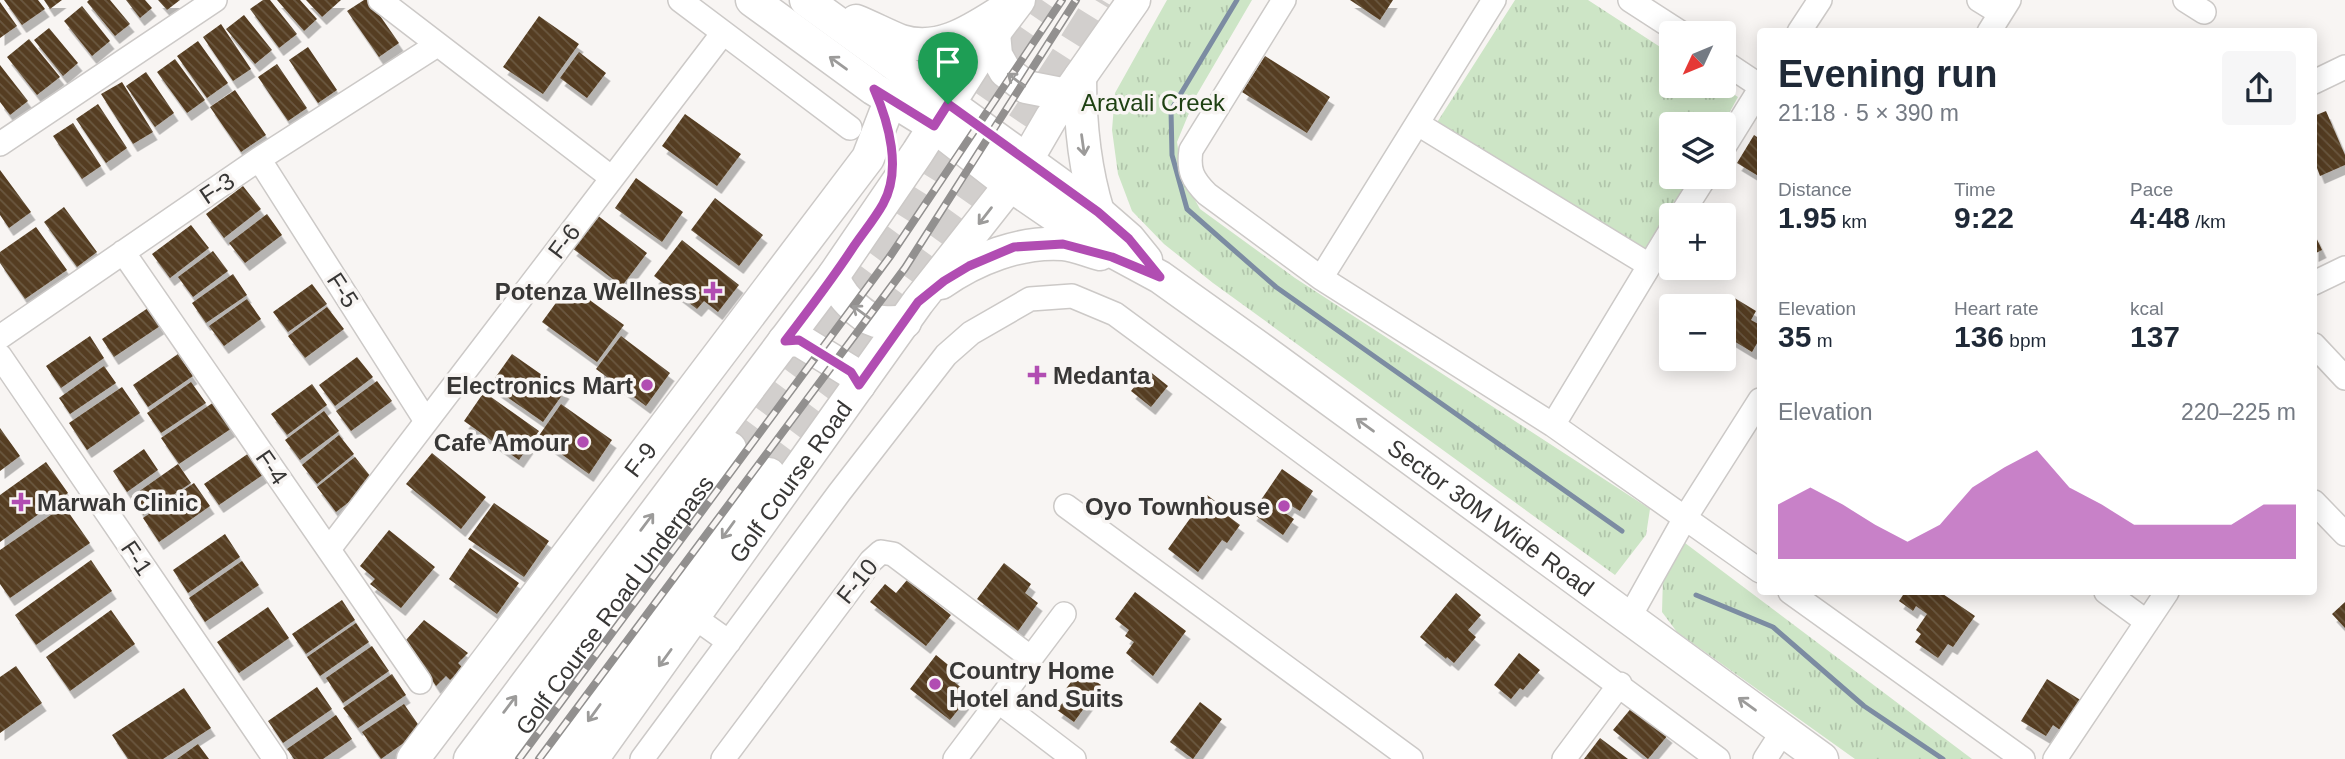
<!DOCTYPE html>
<html lang="en">
<head>
<meta charset="utf-8">
<style>
  :root { --surface:#fff; --page:#f6f6f7; --text:#1f2937; --muted:#747a83; --accent:#b14db2 }
  body { margin:0; font-family:Helvetica,sans-serif; background:var(--page); color:var(--text); height:100vh; display:flex; flex-direction:column; font-size:26px; white-space:nowrap }
  * { box-sizing:border-box; margin:0 }
  p { font-size:23px; color:var(--muted) }
  .icon { flex:none; width:38px; height:38px; fill:none; stroke:currentColor; stroke-width:2; stroke-linecap:round; stroke-linejoin:round }
  .map { position:relative; flex:1; overflow:hidden }
  .side { position:absolute; left:1757px; top:28px; width:560px; height:567px; display:flex; flex-direction:column; background:var(--surface); border-radius:7px; box-shadow:0 4px 18px #0003 }
  .side>* { flex:none }
  .needle { width:46px; rotate:226deg }
  .fabs { position:absolute; left:1659px; top:21px; display:grid; gap:14px }
  .fabs a { display:grid; place-items:center; width:77px; height:77px; border-radius:7px; background:var(--surface); box-shadow:0 4px 18px #0003; font-size:35px }
  .pin { position:absolute; display:grid; place-items:center; width:60px; height:60px; color:#fff; margin:-72px -30px; border-radius:50% 50% 50% 0; rotate:-45deg; box-shadow:0 0 7px #0007 }
  .pin .icon { rotate:45deg }
  .round { display:grid; place-items:center; flex:none; width:74px; height:74px; border-radius:7px; background:var(--page) }
  .headline { display:flex; align-items:center; justify-content:space-between; height:119px; padding:0 21px }
  h1 { font-size:38px; font-weight:700; line-height:52px }
  .metrics { display:grid; grid-template-columns:repeat(3,1fr); gap:10px; height:119px; padding:7px 21px }
  .metrics div { display:grid; align-content:center }
  .metrics b { font-size:30px; font-weight:700 }
  .metrics small { font-size:19px; font-weight:400 }
  .metrics p { font-size:19px }
  .chart { height:196px; padding:14px 21px }
  .chart p { display:flex; justify-content:space-between }
  .chart svg { width:100%; height:126px; margin-top:7px; fill:var(--accent); opacity:.7 }
  .map>svg:first-child { display:block }
  .park { fill:url(#park-tufts) }
  .lines { fill:none; stroke-linecap:round; stroke-linejoin:round }
  .stream { stroke:#7c8ca2; stroke-width:5 }
  .building { fill:url(#building-back-hatch); filter:url(#shadow) }
  .secondary-tunnel { stroke:#d2cfcd; stroke-width:32; stroke-dasharray:32 16; stroke-linecap:butt }
  .street-casing { stroke:#ccc9c7; stroke-width:26 }
  .secondary-casing { stroke:#ccc9c7; stroke-width:35 }
  .street { stroke:#fff; stroke-width:23 }
  .secondary { stroke:#fff; stroke-width:32 }
  .rail-casing { stroke:#92908f; stroke-width:8 }
  .rail { stroke:#f8f5f3; stroke-width:5; stroke-dasharray:16; stroke-linecap:butt }
  .oneway { stroke:#9c9b9a }
  .route-casing { stroke:#fff; stroke-width:14 }
  .route { stroke:#b14db2; stroke-width:9 }
  .poi-dot { fill:#b14db2; stroke:#f8f5f3; stroke-width:2.5 }
  .labels { text-anchor:middle; dominant-baseline:central; stroke-width:7; stroke-linejoin:round; paint-order:stroke }
  .park-label { font-size:24px; fill:#1e4012; stroke:#f8f5f3 }
  .street-label { font-size:24px; fill:#383736; stroke:#f8f5f3 }
  .poi-label { font-size:24px; font-weight:bold; fill:#383736; stroke:#f8f5f3; text-anchor:end }
</style>
</head>
<body>
<div class="map">
<svg width="2345" height="759" viewBox="0 0 2345 759">
  <defs>
    <pattern id="park-tufts" width="24" height="20" patternUnits="userSpaceOnUse" patternTransform="scale(1.75)"><rect width="24" height="20" fill="#cde5c6"/><path d="M3 7l-1-3M5 7V3M7 7l1-3M15 17l-1-3M17 17v-4M19 17l1-3" fill="none" stroke="#b1c5ab"/></pattern>
    <pattern id="building-back-hatch" width="6" height="6" patternUnits="userSpaceOnUse" patternTransform="scale(1.75)"><rect width="6" height="6" fill="#553d21"/><path d="M-1 5l2 2M0 0l6 6M5-1l2 2" fill="none" stroke="#6b5841"/></pattern>
    <filter id="shadow"><feDropShadow dx="4.5" dy="8" stdDeviation="0" flood-color="#0004"/></filter>
  </defs>
  <rect width="100%" height="100%" fill="#f8f5f3"/>
  <path class="park" d="M1167,0H1252L1196,96L1177,142L1182,176L1200,209L1295,278L1650,509L1646,535L1615,575L1213,283L1164,244L1132,211L1118,174L1112,130L1115,93Z
    M1515,0H1588L1671,54V86H1721L1738,97L1723,124H1671V177H1693L1649,254L1436,124Z
    M1685,543L1972,759H1855L1677,632L1662,612L1663,577Z"/>
  <g class="lines">
    <path class="stream" d="M1237,0L1171,110L1172,155L1187,209L1276,287L1622,531
      M1696,595L1773,627L1864,706L1943,759"/>
  </g>
  <path class="building" d="M4,0H38L45,9L22,25Z
    M44,0H62L50,9Z
    M89,0H110L130,24L115,36L87,2Z
    M126,0H145L152,8L140,18Z
    M158,0H180L167,10Z
    M263,0H270L297,34L279,48L250,9Z
    M277,0H300L317,19L304,31Z
    M306,0H341L322,17Z
    M364,0H369L399,43L379,57L347,11Z
    M1350,0H1393L1380,20Z
    M0,2L17,26L0,38Z
    M82,6L110,41L92,56L64,21Z
    M244,15L272,50L255,64L226,29Z
    M539,16L579,44L543,94L503,67Z
    M221,24L251,69L233,81L203,37Z
    M49,28L78,63L63,76L34,40Z
    M29,39L60,77L37,95L7,57Z
    M198,41L228,83L207,98L177,56Z
    M308,47L337,90L318,103L289,60Z
    M579,52L606,73L587,98L560,78Z
    M1265,56L1330,97L1307,133L1242,92Z
    M175,59L205,100L187,113L157,72Z
    M277,64L307,108L288,121L258,77Z
    M0,65L28,101L10,115L0,102Z
    M146,72L174,113L155,127L126,86Z
    M122,82L153,132L133,144L101,94Z
    M235,90L266,135L241,152L210,107Z
    M98,104L127,148L106,163L76,119Z
    M2326,111L2345,155V165L2320,176L2314,160V116Z
    M685,114L741,154L717,186L662,146Z
    M73,123L101,166L82,179L53,136Z
    M1754,135L1760,139V177L1737,163Z
    M0,170L31,212L9,228L0,215Z
    M636,178L683,212L662,242L615,208Z
    M243,186L261,209L224,238L206,214Z
    M715,198L763,235L739,266L691,230Z
    M64,207L97,252L77,267L44,222Z
    M267,214L282,235L245,263L229,243Z
    M597,215L647,253L622,286L572,248Z
    M191,225L209,248L170,278L152,254Z
    M36,227L67,270L25,299L0,263V252Z
    M2314,233L2322,250L2314,254Z
    M682,240L739,285L718,312L704,301L697,309L654,276Z
    M213,251L228,271L193,297L178,277Z
    M233,274L247,295L206,323L192,303Z
    M312,284L327,304L288,332L273,312Z
    M569,285L624,325L597,362L542,322Z
    M1728,294L1756,311L1751,320L1760,325V338L1752,352L1724,335V306H1721Z
    M247,299L261,319L224,346L209,326Z
    M327,307L344,329L305,358L288,336Z
    M148,308L160,326L114,357L102,339Z
    M90,336L104,358L61,388L46,366Z
    M621,336L670,373L646,406L596,369Z
    M178,354L193,376L148,407L133,385Z
    M512,354L565,391L543,422L490,385Z
    M357,357L373,377L335,406L319,385Z
    M104,366L116,383L70,414L59,398Z
    M1148,370L1168,386L1151,407L1131,391Z
    M377,381L392,401L351,431L336,411Z
    M191,382L206,403L161,433L147,413Z
    M312,384L327,405L287,435L271,414Z
    M122,387L140,413L87,450L69,423Z
    M484,392L539,431L519,460L464,421Z
    M214,402L232,428L179,464L161,438Z
    M561,404L612,440L589,474L538,437Z
    M324,411L339,431L300,460L285,440Z
    M0,428L20,456L0,471Z
    M339,435L354,454L317,484L302,465Z
    M144,449L158,470L127,492L113,471Z
    M249,453L264,474L219,505L204,484Z
    M432,453L486,497L461,529L406,484Z
    M355,457L375,482L336,512L317,487Z
    M46,462L68,493L0,542V495Z
    M178,464L191,483L143,515L131,497Z
    M1282,469L1313,491L1300,511L1290,505L1285,513L1294,519L1283,535L1252,513Z
    M194,483L210,506L159,542L143,518Z
    M1207,495L1215,501L1212,504L1240,525L1227,543L1222,540L1198,572L1168,549Z
    M494,503L549,541L524,577L468,539Z
    M64,506L90,543L10,598L0,584V550Z
    M389,530L435,567L401,608L370,584L375,579L360,566Z
    M225,534L240,557L188,593L173,570Z
    M470,548L519,583L497,614L449,579Z
    M91,560L112,591L36,645L15,615Z
    M242,561L259,585L205,622L189,598Z
    M1004,563L1031,584L1025,593L1038,603L1018,631L977,599Z
    M907,580L951,615L926,646L870,602L885,584L896,593Z
    M1135,592L1186,631L1153,676L1126,653L1134,642L1125,636L1129,630L1115,619Z
    M1898,592H1940L1975,616L1953,647L1948,644L1938,658L1915,642L1921,634L1916,630L1927,614L1916,606L1913,611L1899,601L1903,595Z
    M1456,593L1481,615L1468,630L1476,637L1454,663L1447,657L1446,659L1420,637Z
    M342,600L355,620L306,654L292,634Z
    M2345,602V628L2332,614Z
    M268,607L289,638L239,673L217,642Z
    M111,610L135,644L70,691L46,657Z
    M424,620L468,653L458,663L463,668L450,680L446,676L436,686L406,640Z
    M356,623L369,642L320,676L307,657Z
    M372,646L389,671L343,703L326,678Z
    M1519,653L1540,670L1523,690L1520,688L1511,699L1494,685Z
    M936,655L957,672L951,679L970,695L950,720L910,689Z
    M16,666L42,703L0,733V677Z
    M1080,670L1101,685L1074,722L1057,710L1070,693L1065,690Z
    M392,674L406,695L358,728L343,708Z
    M2047,679L2082,701L2063,732L2053,725L2046,736L2021,721Z
    M317,687L332,709L283,743L268,721Z
    M184,688L211,728L163,759H128L112,735Z
    M1200,702L1222,719L1193,759L1170,742Z
    M404,704L422,730L381,759L362,732Z
    M1633,706L1668,735L1648,759L1613,730Z
    M336,715L352,739L323,759H294L287,749Z
    M1600,738L1628,759H1584Z
    M198,744L209,759H177Z"/>
  <g class="lines">
    <path class="secondary-tunnel" d="M730,448L897,222L977,94L1042,0
      M769,474C884,320 1002,165 1102,0"/>
    <g class="street-casing">
      <path id="street" d="M380,0L612,178
        M680,0L850,128
        M1284,0L1191,150C1188,170 1192,179 1207,194L1321,278L1553,425L1760,571
        M1630,0L1681,33
        M1979,0L2000,13
        M2185,0L2204,12
        M1799,32L1820,0
        M1989,32L2009,0
        M1724,62L1760,86
        M2314,82L2345,67
        M1418,124L1649,265
        M0,144L215,0
        M1724,147L1760,89
        M259,159L426,421
        M1681,215L1705,177
        M123,252L420,682
        M1321,278L1494,0
        M2314,283L2345,268
        M0,337L259,159L437,45
        M2314,345L2345,378
        M0,356L275,759
        M1553,425L1671,230
        M2314,502L2345,534
        M1066,506L1411,759
        M329,549L723,33
        M1790,592L2023,759
        M2106,592L2147,622
        M694,617L729,642
        M1629,618L1685,518L1760,400
        M998,701L1074,759
        M642,759L839,493L946,355L971,333L1030,299L1072,296L1115,314L1718,759
        M723,759L871,561L881,552L893,554L1031,658
        M955,759L1064,614
        M1564,759L1620,684
        M1765,759L1783,731
        M2055,759L2167,592"/>
    </g>
    <g class="secondary-casing">
      <g id="secondary">
        <path id="s1" d="M752,0L874,89L934,126L1010,185L1086,237L1160,277L1258,347L1822,759"/>
        <path d="M806,0L1098,212L1129,239L1146,260"/>
        <path d="M856,21C871,27 886,35 901,41C939,53 972,30 1002,11"/>
        <path d="M994,33L996,55L1005,71L1026,87L1067,95"/>
        <path d="M1080,77C1080,124 1084,167 1098,212"/>
        <path d="M834,275C835,291 861,317 876,321C884,323 896,322 905,322"/>
        <path d="M941,283C975,259 1020,241 1063,244C1075,245 1088,251 1100,254"/>
        <path d="M784,341L799,340L851,372L859,385"/>
        <path id="s2" d="M413,759L868,158L885,114"/>
        <path d="M470,759L834,275L918,152L994,33L1019,0"/>
        <path id="s3" d="M500,759L730,448"/>
        <path d="M560,759L769,474"/>
        <path id="s4" d="M592,759L918,302L1010,185L1026,161L1051,118L1134,0"/>
      </g>
    </g>
    <use href="#street" class="street"/>
    <use href="#secondary" class="secondary"/>
    <g class="rail-casing">
      <path id="rail" d="M519,759L891,255L1062,0
        M539,759L905,268L1076,0"/>
    </g>
    <use href="#rail" class="rail"/>
  </g>
  <defs><path id="oneway-shaft" d="M-6 0H5M1.5-3L5.5 0L1.5 3" fill="none" stroke-width="1.6" stroke-linecap="round" stroke-linejoin="round" transform="scale(1.75)"/></defs>
  <g class="oneway">
    <use href="#oneway-shaft" transform="translate(838 63) rotate(-144)"/>
    <use href="#oneway-shaft" transform="translate(1016 80) rotate(-143)"/>
    <use href="#oneway-shaft" transform="translate(1083 145) rotate(82)"/>
    <use href="#oneway-shaft" transform="translate(985 216) rotate(128)"/>
    <use href="#oneway-shaft" transform="translate(861 312) rotate(-144)"/>
    <use href="#oneway-shaft" transform="translate(1365 425) rotate(-144)"/>
    <use href="#oneway-shaft" transform="translate(647 522) rotate(-53)"/>
    <use href="#oneway-shaft" transform="translate(728 530) rotate(126)"/>
    <use href="#oneway-shaft" transform="translate(665 658) rotate(126)"/>
    <use href="#oneway-shaft" transform="translate(510 704) rotate(-53)"/>
    <use href="#oneway-shaft" transform="translate(1747 704) rotate(-144)"/>
    <use href="#oneway-shaft" transform="translate(594 713) rotate(126)"/>
  </g>
  <g class="lines">
    <g class="route-casing">
      <path id="route" d="M874,89L934,126L948,104L1098,212L1129,239L1160,277L1112,257L1063,244L1014,247L969,266L944,281L918,302L859,385L851,372L799,340L785,341C808,311 831,281 852,249C862,234 874,220 883,204C902,170 889,123 874,89Z"/>
    </g>
    <use href="#route" class="route"/>
  </g>
  <g class="poi-dot">
    <path d="M709.5 280.5h7v7h7v7h-7v7h-7v-7h-7v-7h7z"/>
    <path d="M1033.5 364.5h7v7h7v7h-7v7h-7v-7h-7v-7h7z"/>
    <circle cx="647" cy="385" r="7"/>
    <circle cx="583" cy="442" r="7"/>
    <path d="M17.5 491.5h7v7h7v7h-7v7h-7v-7h-7v-7h7z"/>
    <circle cx="1284" cy="506" r="7"/>
    <circle cx="935" cy="684" r="7"/>
  </g>
  <g class="labels">
    <g class="park-label">
      <text x="1153" y="102">Aravali Creek</text>
    </g>
    <g class="street-label">
      <text transform="translate(217 188) rotate(-34)">F-3</text>
      <text transform="translate(564 241) rotate(-53)">F-6</text>
      <text transform="translate(343 290) rotate(57)">F-5</text>
      <text stroke="none"><textPath href="#s2" startOffset="376">F-9</textPath></text>
      <text transform="translate(272 467) rotate(55)">F-4</text>
      <text stroke="none"><textPath href="#s4" startOffset="341">Golf Course Road</textPath></text>
      <text stroke="none"><textPath href="#s1" startOffset="903">Sector 30M Wide Road</textPath></text>
      <text transform="translate(137 558) rotate(56)">F-1</text>
      <text transform="translate(857 581) rotate(-51)">F-10</text>
      <text stroke="none"><textPath href="#s3" startOffset="192">Golf Course Road Underpass</textPath></text>
    </g>
    <g class="poi-label">
      <text x="697" y="291">Potenza Wellness</text>
      <text x="1053" y="375" text-anchor="start">Medanta</text>
      <text x="633" y="385">Electronics Mart</text>
      <text x="569" y="442">Cafe Amour</text>
      <text x="37" y="502" text-anchor="start">Marwah Clinic</text>
      <text x="1270" y="506">Oyo Townhouse</text>
      <text x="949" y="670" text-anchor="start">Country Home<tspan x="949" dy="28">Hotel and Suits</tspan></text>
    </g>
  </g>
</svg>
<div class="fabs">
<a><svg class="needle" viewBox="-14 -14 28 28"><path d="M0-13l5 13h-10z" fill="#e53935"/><path d="M0 13l5-13h-10z" fill="#747a83"/></svg></a>
<a><svg class="icon" aria-label="layers" viewBox="0 0 24 24"><path d="M12 4l9 5-9 5-9-5zM3 14l9 5 9-5"/></svg></a>
<a>+</a>
<a>−</a>
</div>
<div class="pin" style="left:948px;top:104px;background:#1e9e55"><svg class="icon" aria-label="arrive" viewBox="0 0 24 24"><path d="M6 21V4h12l-3 4 3 4H6"/></svg></div>
<section class="side">
<div class="headline"><div><h1>Evening run</h1><p>21:18 · 5 × 390 m</p></div><a class="round"><svg class="icon" aria-label="share" viewBox="0 0 24 24"><path d="M12 15V3M7 8l5-5 5 5M5 13v7h14v-7"/></svg></a></div>
<div class="metrics">
<div><p>Distance</p><b>1.95<small> km</small></b></div>
<div><p>Time</p><b>9:22</b></div>
<div><p>Pace</p><b>4:48<small> /km</small></b></div>
</div>
<div class="metrics">
<div><p>Elevation</p><b>35<small> m</small></b></div>
<div><p>Heart rate</p><b>136<small> bpm</small></b></div>
<div><p>kcal</p><b>137</b></div>
</div>
<div class="chart"><p><span>Elevation</span>220–225 m</p>
<svg viewBox="0 0 160 44" preserveAspectRatio="none"><path d="M0 44V25L10 19L20 25L30 32L40 38L50 32L60 19L70 12L80 6L90 19L100 25L110 32L120 32L130 32L140 32L150 25L160 25V44z"/></svg>
</div>
</section>
</div>
</body>
</html>
